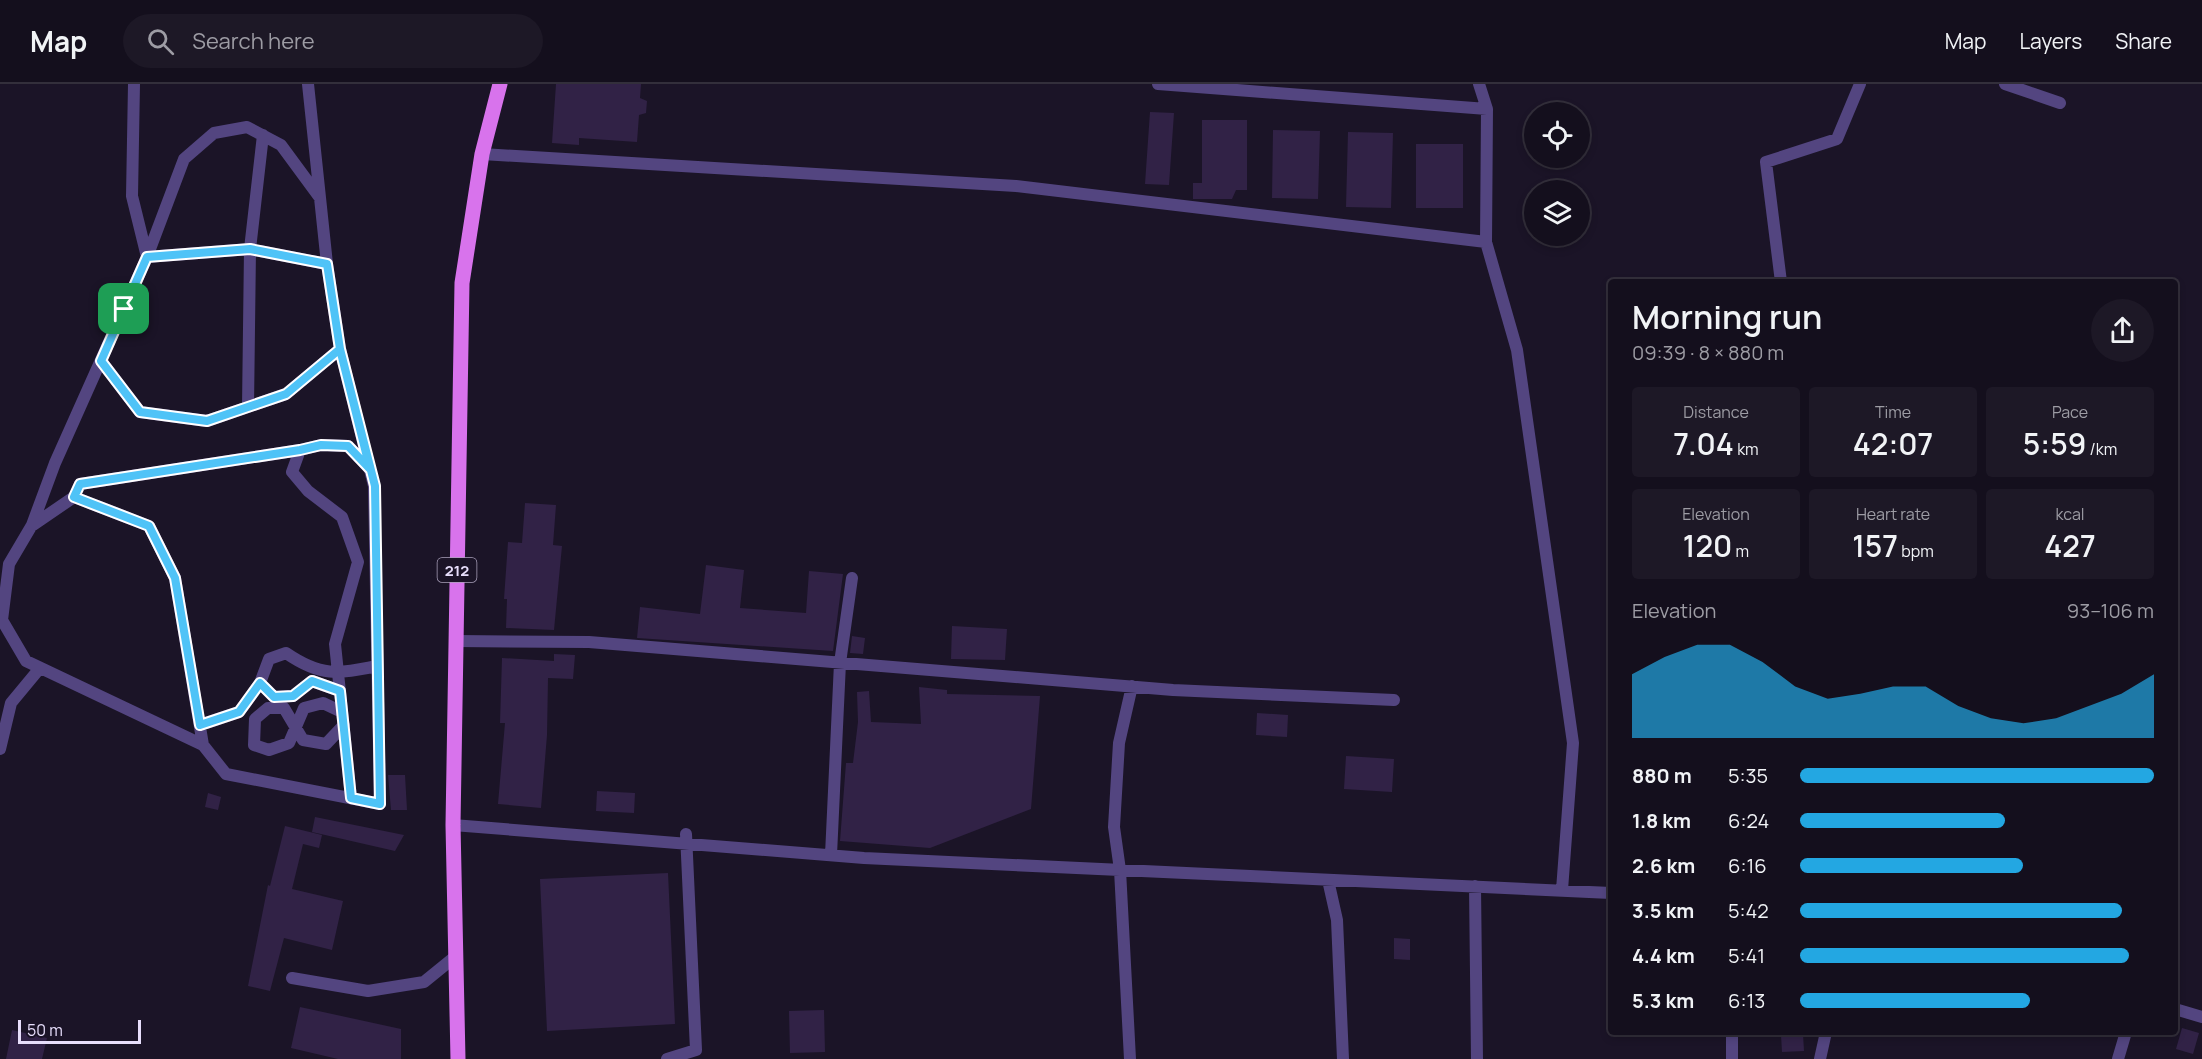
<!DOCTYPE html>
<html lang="en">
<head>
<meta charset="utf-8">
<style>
  :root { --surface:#140f1d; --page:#1d1826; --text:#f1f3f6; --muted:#9d9ca4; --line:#332f3b; --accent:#23a7e2 }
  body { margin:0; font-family:Manrope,sans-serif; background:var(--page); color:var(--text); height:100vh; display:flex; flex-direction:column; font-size:22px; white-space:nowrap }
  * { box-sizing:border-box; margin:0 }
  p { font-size:20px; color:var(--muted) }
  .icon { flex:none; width:33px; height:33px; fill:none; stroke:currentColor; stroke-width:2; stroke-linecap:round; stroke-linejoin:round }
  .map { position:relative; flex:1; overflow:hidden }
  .details { position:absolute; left:1608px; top:195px; width:570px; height:756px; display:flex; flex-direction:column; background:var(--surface); border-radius:6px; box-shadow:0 3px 9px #0003,0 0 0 2px var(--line) }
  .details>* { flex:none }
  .tools { position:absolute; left:1524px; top:18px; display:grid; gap:12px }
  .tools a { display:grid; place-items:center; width:66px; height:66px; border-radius:50%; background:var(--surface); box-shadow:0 3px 9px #0003,0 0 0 2px var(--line); font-size:30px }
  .scale { position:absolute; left:18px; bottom:15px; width:123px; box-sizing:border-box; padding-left:6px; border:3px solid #e7defb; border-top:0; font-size:16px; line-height:21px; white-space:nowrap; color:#e7defb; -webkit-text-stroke:4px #1b1427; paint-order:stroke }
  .pin { position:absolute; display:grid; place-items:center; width:51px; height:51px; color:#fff; margin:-26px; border-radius:12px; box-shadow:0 3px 9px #0006 }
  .round { display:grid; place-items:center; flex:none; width:63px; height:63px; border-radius:32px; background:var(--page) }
  .overview { display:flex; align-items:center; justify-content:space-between; height:102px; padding:0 24px }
  h1 { font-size:33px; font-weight:600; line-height:45px }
  .metrics { display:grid; grid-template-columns:repeat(3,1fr); gap:9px; height:102px; padding:6px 24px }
  .metrics div { display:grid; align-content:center; border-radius:6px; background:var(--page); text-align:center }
  .metrics b { font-size:30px; font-weight:600 }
  .metrics small { font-size:16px; font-weight:400 }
  .metrics p { font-size:16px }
  .chart { height:168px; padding:12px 24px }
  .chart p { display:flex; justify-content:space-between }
  .chart svg { width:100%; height:108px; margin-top:6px; fill:var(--accent); opacity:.7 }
  ul { padding:0 24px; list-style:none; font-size:20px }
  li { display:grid; grid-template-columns:96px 72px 1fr; align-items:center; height:45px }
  li i { height:15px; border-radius:8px; background:var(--accent) }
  header { display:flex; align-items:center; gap:36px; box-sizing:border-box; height:84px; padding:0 30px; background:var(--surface); border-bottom:2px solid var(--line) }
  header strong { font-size:28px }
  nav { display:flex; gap:33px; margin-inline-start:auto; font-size:21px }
  .search { width:420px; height:54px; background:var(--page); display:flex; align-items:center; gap:15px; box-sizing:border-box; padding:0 21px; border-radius:33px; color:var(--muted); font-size:22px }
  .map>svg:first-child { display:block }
  .building { fill:#312246 }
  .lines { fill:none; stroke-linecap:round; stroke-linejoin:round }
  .street { stroke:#534580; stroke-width:12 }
  .primary { stroke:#d873ec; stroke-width:15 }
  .route-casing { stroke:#fff; stroke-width:12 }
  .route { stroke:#4fc3f7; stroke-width:8 }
  .labels { text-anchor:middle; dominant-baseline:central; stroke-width:5; stroke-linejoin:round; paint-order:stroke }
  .shield { fill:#1b1427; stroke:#aaa1bb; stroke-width:1.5 }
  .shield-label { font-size:15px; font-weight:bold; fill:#e7defb }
</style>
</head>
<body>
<header>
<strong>Map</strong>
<div class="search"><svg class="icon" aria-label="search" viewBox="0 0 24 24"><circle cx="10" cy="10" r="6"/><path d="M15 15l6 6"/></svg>Search here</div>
<nav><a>Map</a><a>Layers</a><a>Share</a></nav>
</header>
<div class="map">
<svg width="2202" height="975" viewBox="0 0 2202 975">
  <rect width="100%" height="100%" fill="#1b1427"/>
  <path class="building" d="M556,0H641L640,14L647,17L646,29L639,31L637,58L579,54V61L552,59Z
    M1150,28L1174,29L1169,101L1145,100Z
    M1202,36H1247V106H1236L1232,115H1193V99H1202Z
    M1273,46L1320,47L1318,115L1272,114Z
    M1348,48L1393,49L1391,124L1346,123Z
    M1416,60H1463V124H1416Z
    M525,419L556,421L553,461L562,462L554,546L506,544L507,515H504L508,458L522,459Z
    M706,481L744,486L740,524L806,529L809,487L843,490L833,567L637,554L640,523L700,530Z
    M952,542L1007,545L1005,576L951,575Z
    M852,552L865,554L863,570L850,569Z
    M554,570L575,571L573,595L548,594L547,651L541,724L498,720L505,639H500L502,574L554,577Z
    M919,603L947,606V610L1040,612L1031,725L930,764L840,757L846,679H853L858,638L857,608L869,607L871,638L921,640Z
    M1257,629L1288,631L1287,653L1256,651Z
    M1346,672L1394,675L1392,708L1344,705Z
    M388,691H405L407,726H391Z
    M597,707L635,709L634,729L596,727Z
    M208,709L221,713L218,726L205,723Z
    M315,733L404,751L395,767L312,748Z
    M285,742L322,751L319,764L303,760L292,805L343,817L332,866L284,854L270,907L248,902L268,801L270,802Z
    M668,789L675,940L547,947L540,795Z
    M1394,854L1410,855V876L1394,875Z
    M300,923L401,945V975H338L291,964Z
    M824,926L825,968L790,969L789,927Z
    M2182,944L2199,949L2193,970L2176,965Z
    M12,946L47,954L42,975H6Z
    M1803,950L1804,967L1782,968L1781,951Z"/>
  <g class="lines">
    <path class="street" d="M134,0L132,112L147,173L55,379L32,441L9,480L2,536L26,577L203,661L226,690L380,720L374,402L340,265L327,180L308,0
      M1158,0L1487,25
      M1479,0L1487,25L1486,158L1517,266L1573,659L1562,806
      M2005,0L2060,19
      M482,70L1016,102L1486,158
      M320,114L281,61L247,43L214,49L184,75L147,173L250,165L327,180
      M1781,198L1766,78L1837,55L1860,0
      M101,277L140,328L207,337L286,310L340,265
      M248,323L250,165L263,51
      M74,413L80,400L300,366
      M33,441L74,413L149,442L175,494L203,661
      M456,557L589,558L1173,606L1394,616
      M260,599L274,613L293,612L312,597L340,607
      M342,628L323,619L304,624L289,659L269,666L254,661L255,635L268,624H284L303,656L326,660L344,641
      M200,641L239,628L260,599L269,575L286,569C321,593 337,590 377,582
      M0,665L11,619L40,584
      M351,714L335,560L358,478L342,433L308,407L292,388L300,366L321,361L348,362L369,384
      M453,741L864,774L1611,809
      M831,771L840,579L852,494
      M1328,796L1337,836L1343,975
      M1475,802L1477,975
      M292,894L368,907L424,898L456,872
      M2175,925L2202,933
      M1732,948V975
      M667,975L696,966L686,750
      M1130,975L1120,786L1114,743L1119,659L1132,602
      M1820,975L1826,948
      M2118,975L2126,948"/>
    <path class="primary" d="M458,975L453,741L462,199L482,70L500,0"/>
  </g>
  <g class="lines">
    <g class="route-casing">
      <path id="route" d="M124,225L147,173L250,165L327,180L340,265L370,385L348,362L321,361L300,366L80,400L74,413L149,442L175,494L200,641L239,628L260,599L274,613L293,612L312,597L340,607L351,714L380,720L375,402C363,356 352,311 340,265L286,310L207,337L140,328L101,277L124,225"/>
    </g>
    <use href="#route" class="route"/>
  </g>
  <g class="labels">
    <rect class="shield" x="437.5" y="474" width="39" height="24" rx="4.5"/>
    <g class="shield-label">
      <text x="457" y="486">212</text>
    </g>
  </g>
</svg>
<div class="tools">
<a><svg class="icon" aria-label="locate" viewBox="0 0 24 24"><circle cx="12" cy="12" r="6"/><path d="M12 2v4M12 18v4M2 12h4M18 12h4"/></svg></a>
<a><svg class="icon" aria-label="layers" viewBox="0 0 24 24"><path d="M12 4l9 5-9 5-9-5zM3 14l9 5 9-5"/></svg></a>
</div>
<div class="scale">50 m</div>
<div class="pin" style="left:124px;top:225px;background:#1e9e55"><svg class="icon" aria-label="arrive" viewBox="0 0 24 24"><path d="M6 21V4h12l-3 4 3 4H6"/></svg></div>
<section class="details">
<div class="overview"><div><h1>Morning run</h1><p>09:39 · 8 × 880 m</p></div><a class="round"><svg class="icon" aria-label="share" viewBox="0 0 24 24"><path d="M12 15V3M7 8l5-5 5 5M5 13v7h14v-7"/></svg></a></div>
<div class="metrics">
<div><p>Distance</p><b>7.04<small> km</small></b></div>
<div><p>Time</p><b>42:07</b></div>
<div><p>Pace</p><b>5:59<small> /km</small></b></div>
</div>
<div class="metrics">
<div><p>Elevation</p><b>120<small> m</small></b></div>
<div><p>Heart rate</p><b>157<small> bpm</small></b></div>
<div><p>kcal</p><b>427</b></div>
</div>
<div class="chart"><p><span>Elevation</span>93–106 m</p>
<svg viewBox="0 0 160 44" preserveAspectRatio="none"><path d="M0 44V18L10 11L20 6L30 6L40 13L50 23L60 28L70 26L80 23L90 23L100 31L110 36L120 38L130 36L140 31L150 26L160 18V44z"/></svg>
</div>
<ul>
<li><b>880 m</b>5:35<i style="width:100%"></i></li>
<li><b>1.8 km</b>6:24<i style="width:58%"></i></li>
<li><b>2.6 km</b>6:16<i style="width:63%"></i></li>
<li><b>3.5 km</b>5:42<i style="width:91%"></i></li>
<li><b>4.4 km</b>5:41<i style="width:93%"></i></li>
<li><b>5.3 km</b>6:13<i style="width:65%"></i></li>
</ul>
</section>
</div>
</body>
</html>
